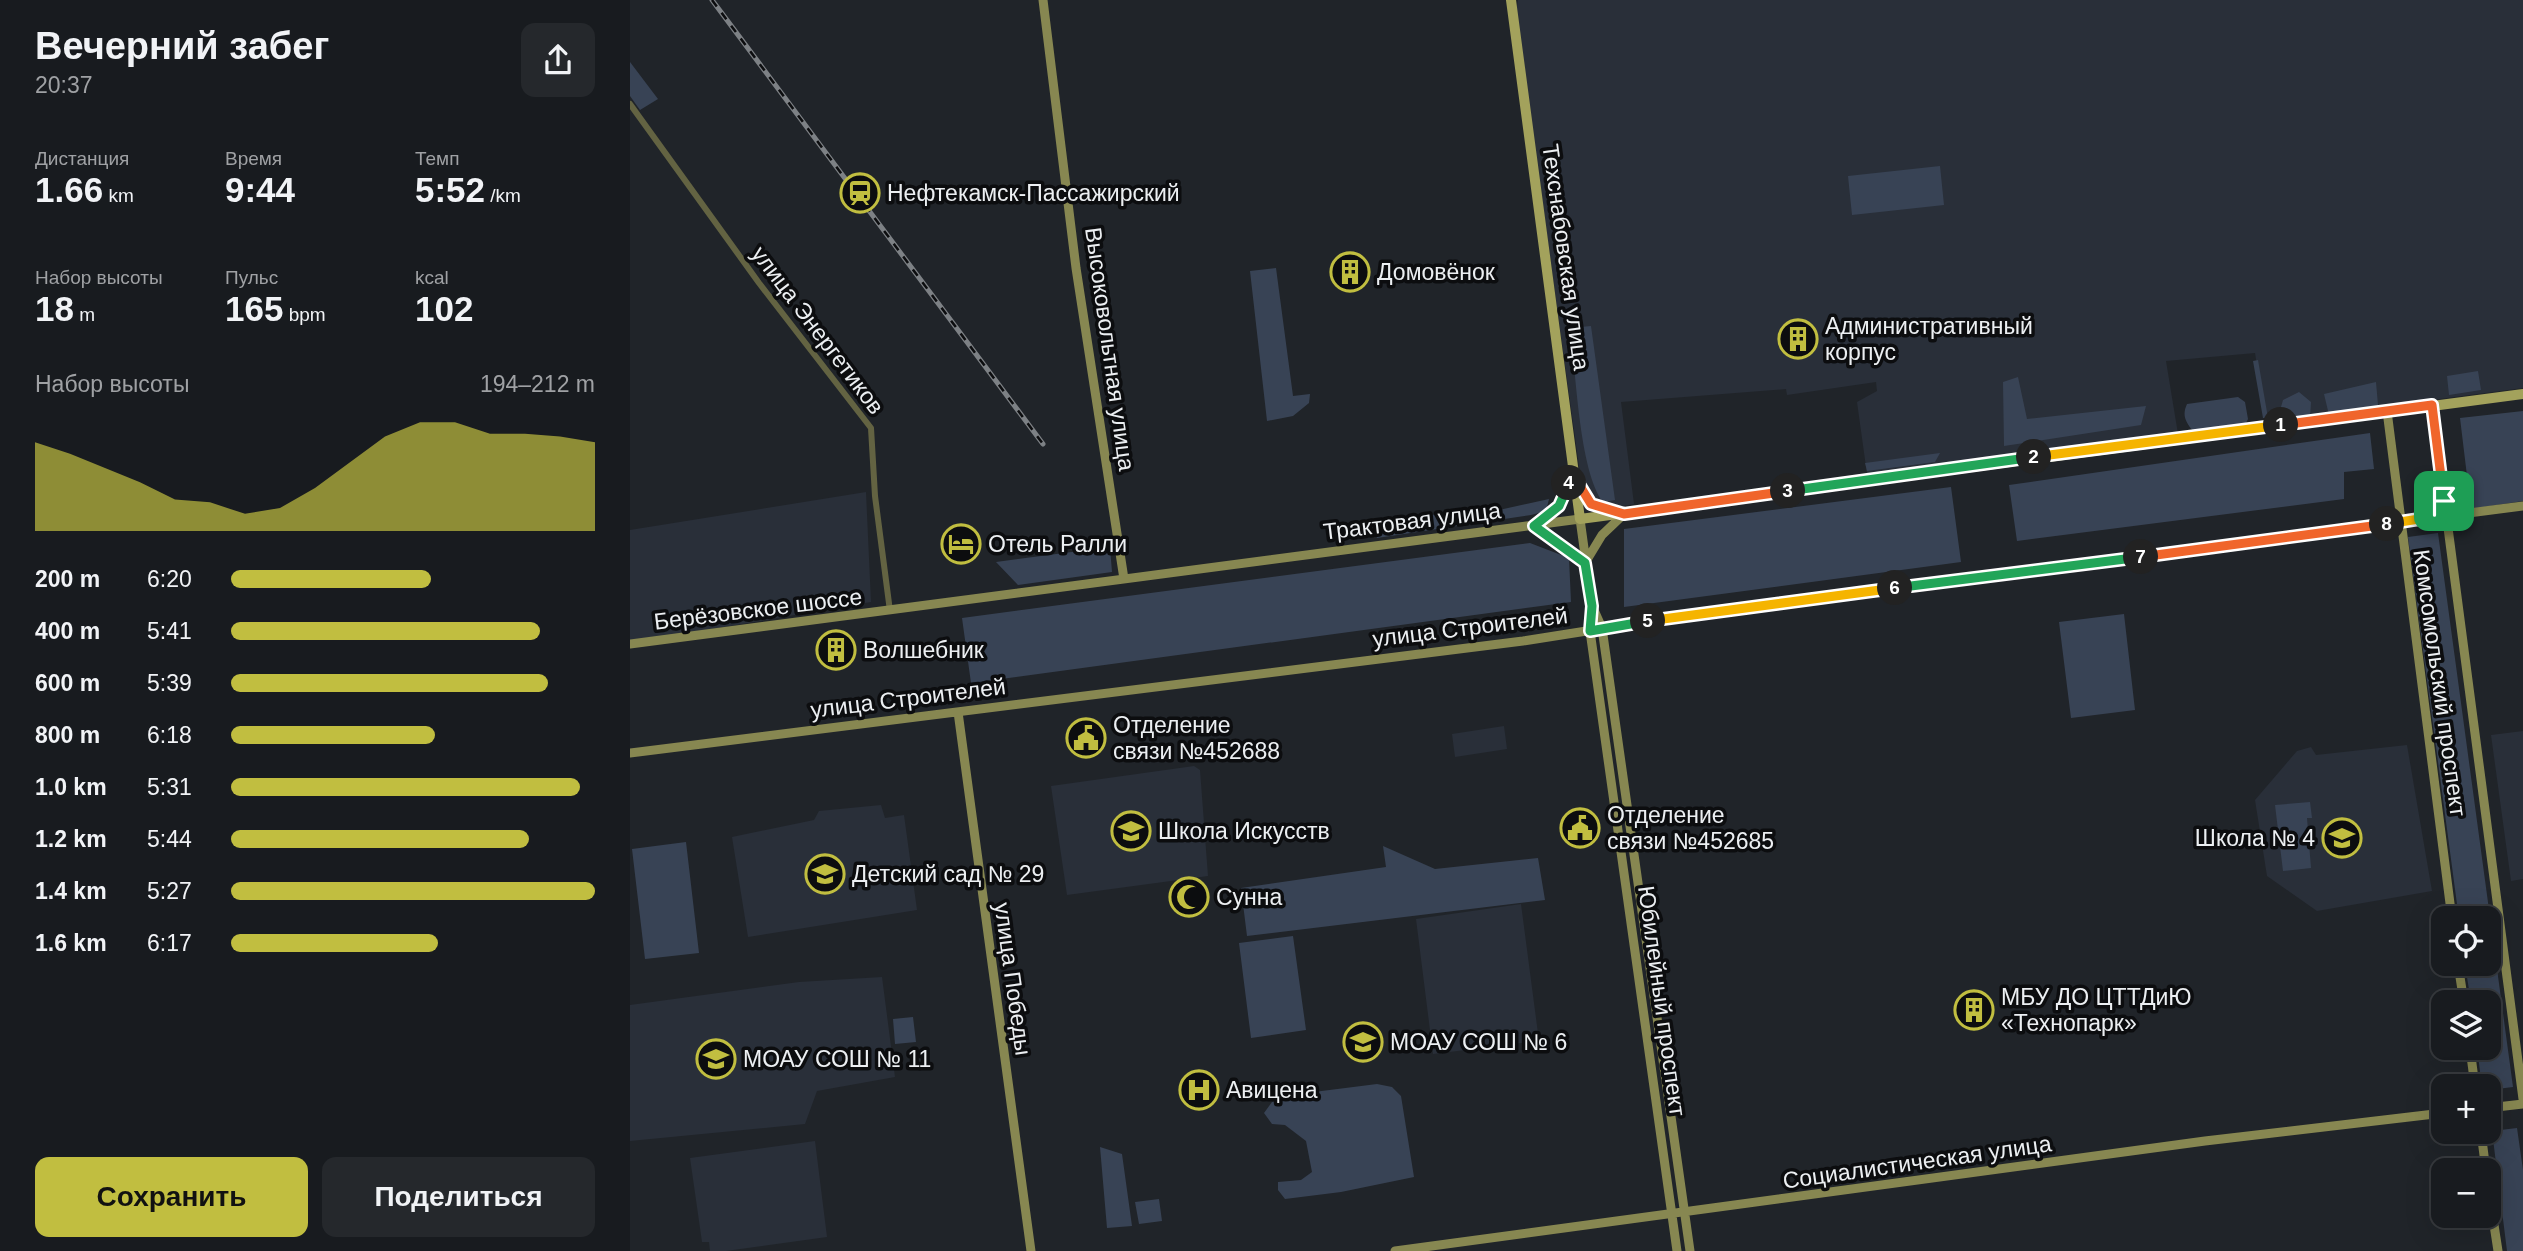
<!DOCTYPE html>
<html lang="ru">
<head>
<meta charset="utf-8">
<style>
  :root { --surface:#181b1f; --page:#25282c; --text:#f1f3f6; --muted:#9fa1a4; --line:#36393d; --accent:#c1be40 }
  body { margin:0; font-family:Helvetica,sans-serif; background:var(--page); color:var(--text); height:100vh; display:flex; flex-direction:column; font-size:26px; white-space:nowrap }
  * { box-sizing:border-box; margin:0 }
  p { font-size:23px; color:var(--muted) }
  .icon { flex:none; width:38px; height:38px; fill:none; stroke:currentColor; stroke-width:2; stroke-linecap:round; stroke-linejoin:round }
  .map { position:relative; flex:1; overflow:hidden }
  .sheet { display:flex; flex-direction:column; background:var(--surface); width:630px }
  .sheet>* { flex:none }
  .tools { position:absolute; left:1801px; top:906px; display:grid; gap:14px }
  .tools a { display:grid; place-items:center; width:70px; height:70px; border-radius:14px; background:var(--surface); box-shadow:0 7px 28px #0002,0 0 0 2px var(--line); font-size:35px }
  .pin { position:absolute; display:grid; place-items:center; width:60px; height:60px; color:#fff; margin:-30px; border-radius:14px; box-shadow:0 4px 10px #0006 }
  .km { position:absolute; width:35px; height:35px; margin:-18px; border-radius:50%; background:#222; color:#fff; font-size:19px; line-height:35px; text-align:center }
  .round { display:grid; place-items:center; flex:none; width:74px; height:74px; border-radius:14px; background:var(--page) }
  .summary { display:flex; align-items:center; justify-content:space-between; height:119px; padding:0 35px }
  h1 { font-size:38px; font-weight:600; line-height:52px }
  .stats { display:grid; grid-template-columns:repeat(3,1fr); gap:10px; height:119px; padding:7px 35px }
  .stats div { display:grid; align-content:center }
  .stats b { font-size:35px; font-weight:600 }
  .stats small { font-size:19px; font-weight:400 }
  .stats p { font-size:19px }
  .chart { height:196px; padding:14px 35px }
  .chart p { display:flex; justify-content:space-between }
  .chart svg { width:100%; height:126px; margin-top:7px; fill:var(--accent); opacity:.7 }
  .cta { display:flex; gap:14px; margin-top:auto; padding:14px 35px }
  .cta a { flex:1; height:80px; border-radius:14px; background:var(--accent); color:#111; font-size:28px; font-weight:600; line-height:80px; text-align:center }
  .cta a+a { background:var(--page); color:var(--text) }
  ul { padding:0 35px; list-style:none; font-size:23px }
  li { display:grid; grid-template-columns:112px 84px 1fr; align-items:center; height:52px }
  li i { height:18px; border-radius:9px; background:var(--accent) }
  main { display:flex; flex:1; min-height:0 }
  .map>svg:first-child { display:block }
  .built { fill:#292f39 }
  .green { fill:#384355 }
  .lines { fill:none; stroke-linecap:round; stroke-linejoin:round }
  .street { stroke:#636342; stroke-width:6 }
  .secondary { stroke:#878751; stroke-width:9 }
  .primary { stroke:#a3a25c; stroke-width:10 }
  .rail-casing { stroke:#7d8185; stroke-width:5 }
  .rail { stroke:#0c0d0f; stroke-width:2.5; stroke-dasharray:8; stroke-linecap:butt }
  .split-1-casing { stroke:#fff; stroke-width:14 }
  .split-2-casing { stroke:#fff; stroke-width:14 }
  .split-3-casing { stroke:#fff; stroke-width:14 }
  .split-4-casing { stroke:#fff; stroke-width:14 }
  .split-5-casing { stroke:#fff; stroke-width:14 }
  .split-6-casing { stroke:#fff; stroke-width:14 }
  .split-7-casing { stroke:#fff; stroke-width:14 }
  .split-8-casing { stroke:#fff; stroke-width:14 }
  .split-9-casing { stroke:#fff; stroke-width:14 }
  .split-1 { stroke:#f0652b; stroke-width:9 }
  .split-2 { stroke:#f5b400; stroke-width:9 }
  .split-3 { stroke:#22a559; stroke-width:9 }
  .split-4 { stroke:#f0652b; stroke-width:9 }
  .split-5 { stroke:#22a559; stroke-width:9 }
  .split-6 { stroke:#f5b400; stroke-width:9 }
  .split-7 { stroke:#22a559; stroke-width:9 }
  .split-8 { stroke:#f0652b; stroke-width:9 }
  .split-9 { stroke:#f5b400; stroke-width:9 }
  .labels { text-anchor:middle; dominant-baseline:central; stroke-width:7; stroke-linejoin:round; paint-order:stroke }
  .poi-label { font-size:23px; fill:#eceff2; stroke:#0c0d0f; text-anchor:start }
  .street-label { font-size:23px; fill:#eceff2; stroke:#0c0d0f }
</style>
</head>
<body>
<main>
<section class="sheet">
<div class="summary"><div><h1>Вечерний забег</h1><p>20:37</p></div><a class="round"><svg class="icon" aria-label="share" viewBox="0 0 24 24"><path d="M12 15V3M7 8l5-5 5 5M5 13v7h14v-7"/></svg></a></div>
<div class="stats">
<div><p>Дистанция</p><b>1.66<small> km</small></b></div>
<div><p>Время</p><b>9:44</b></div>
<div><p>Темп</p><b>5:52<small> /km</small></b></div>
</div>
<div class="stats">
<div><p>Набор высоты</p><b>18<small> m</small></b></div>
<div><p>Пульс</p><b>165<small> bpm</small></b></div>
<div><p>kcal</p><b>102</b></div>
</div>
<div class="chart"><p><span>Набор высоты</span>194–212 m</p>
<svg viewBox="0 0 160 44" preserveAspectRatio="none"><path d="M0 44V13L10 17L20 22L30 27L40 33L50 34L60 38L70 36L80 29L90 20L100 11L110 6L120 6L130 10L140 10L150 11L160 13V44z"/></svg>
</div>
<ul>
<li><b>200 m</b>6:20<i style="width:55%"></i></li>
<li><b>400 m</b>5:41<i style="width:85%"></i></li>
<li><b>600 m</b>5:39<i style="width:87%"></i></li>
<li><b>800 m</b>6:18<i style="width:56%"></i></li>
<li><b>1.0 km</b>5:31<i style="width:96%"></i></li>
<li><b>1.2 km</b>5:44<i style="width:82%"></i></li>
<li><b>1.4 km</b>5:27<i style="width:100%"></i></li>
<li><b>1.6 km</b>6:17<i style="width:57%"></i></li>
</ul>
<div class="cta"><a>Сохранить</a><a>Поделиться</a></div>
</section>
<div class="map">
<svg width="1893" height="1251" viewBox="0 0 1893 1251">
  <rect width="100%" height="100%" fill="#202429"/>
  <path class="built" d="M888,0H1893V388L1636,422L1625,353L1536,361L1548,434L1237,474L1227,402L1247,391L1246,382L1157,395L1156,389L991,402L1004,504L981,508L967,505L951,480L886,13Z
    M236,492L241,602L0,643V530Z
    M874,726L877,749L825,757L822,734Z
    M1893,731V879L1881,881L1861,735Z
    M1777,745L1802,891L1687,911L1637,876L1625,800L1667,751L1681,747L1686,755Z
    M564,766L570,770L578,876L437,895L421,786Z
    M251,805L255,818L274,815L287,910L118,937L102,837L184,820L189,811Z
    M891,904L909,1041L803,1054L786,919Z
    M252,977L265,1077L187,1091L175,1124L0,1141V1005L169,982Z
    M185,1141L197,1237L96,1251H80L79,1242H72L60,1158Z"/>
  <path class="green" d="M0,62L28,99L10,110L0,96Z
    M1310,166L1314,205L1222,215L1218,176Z
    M646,268L663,396L680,394L679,403L663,416L637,421L620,271Z
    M961,326L985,500L973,502C949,471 946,370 940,328Z
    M1628,360L1638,418H1633L1623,361Z
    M1848,371L1851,390L1819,395L1817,376Z
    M1388,377L1397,419L1516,406L1511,425L1374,446L1373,382Z
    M1746,382L1748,405L1745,409L1699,415L1694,394Z
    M1669,392L1681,402L1680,418L1655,421L1649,414L1653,400Z
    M1608,397L1615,402L1618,419L1615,425L1563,431C1555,421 1552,415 1557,404Z
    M1893,411V501L1841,509L1830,418Z
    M1740,433L1744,469L1714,472V499L1387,541L1379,485Z
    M1310,453L1305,462L1237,471L1235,463Z
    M1321,487L1331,562L994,607V529Z
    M919,499L916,511L901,515L747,538L742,524L868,505L869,510Z
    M1808,533L1883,1087L1859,1090L1858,1087H1852L1847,1048H1858V1003H1841L1835,964H1858V919H1829L1778,537Z
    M900,543L939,558L941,602L341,683L332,618Z
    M480,547L482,572L388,585L366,562Z
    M1494,614L1505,710L1441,718L1429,622Z
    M1680,802L1682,818H1677L1681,868L1653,871L1645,805Z
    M56,842L69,953L15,959L2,849Z
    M753,846L805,869L908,858L915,900L617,936L611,888L756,867Z
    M663,936L676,1030L621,1038L609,943Z
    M283,1017L286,1042L265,1044L263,1019Z
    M747,1084L762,1087L771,1096L784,1177L711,1192L655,1199L648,1190V1182L671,1180L682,1172L676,1141L655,1125L642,1124L634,1113L642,1102L668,1094Z
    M1887,1128L1893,1170V1251H1877L1862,1131Z
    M470,1147L492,1154L502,1226L477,1228Z
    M529,1199L532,1221L509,1224L505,1202Z"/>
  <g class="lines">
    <path class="street" d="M0,104L129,283L241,428L245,496L260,611"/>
    <path class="secondary" d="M413,0L446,268L494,579
      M1802,406L1893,1099
      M1757,411L1822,919
      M942,473L929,506L904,526L955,563
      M955,563L972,535L994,514
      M964,610L972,628L1060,1251
      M0,644L950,519L962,606L960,631L1047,1251
      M328,712L401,1251
      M0,753L893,641L1096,609L1893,506
      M1828,964L1834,1003
      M1840,1048L1845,1087
      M1858,1108L1893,1104
      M1851,1132L1856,1171
      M1858,1186L1868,1251
      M765,1251L1575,1141L1813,1113"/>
    <path class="primary" d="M881,0L950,519L1893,394
      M946,481L961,504L982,512"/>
    <g class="rail-casing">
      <path id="rail" d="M82,0L413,444"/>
    </g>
    <use href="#rail" class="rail"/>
  </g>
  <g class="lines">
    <g class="split-1-casing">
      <path id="split-1" d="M1651,425L1802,405L1814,501"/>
    </g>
    <g class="split-2-casing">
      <path id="split-2" d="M1404,457L1651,425"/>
    </g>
    <g class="split-3-casing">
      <path id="split-3" d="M1158,491L1404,457"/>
    </g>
    <g class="split-4-casing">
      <path id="split-4" d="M939,483L942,473L961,504L994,514L1158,491"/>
    </g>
    <g class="split-5-casing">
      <path id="split-5" d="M939,483L929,506L904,526L955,563L962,606L960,631L1018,621"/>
    </g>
    <g class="split-6-casing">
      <path id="split-6" d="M1018,621L1265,588"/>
    </g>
    <g class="split-7-casing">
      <path id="split-7" d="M1265,588L1511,557"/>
    </g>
    <g class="split-8-casing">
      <path id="split-8" d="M1511,557L1757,524"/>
    </g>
    <g class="split-9-casing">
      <path id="split-9" d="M1757,524L1815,515L1814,501"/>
    </g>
    <use href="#split-1" class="split-1"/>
    <use href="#split-2" class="split-2"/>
    <use href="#split-3" class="split-3"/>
    <use href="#split-4" class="split-4"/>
    <use href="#split-5" class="split-5"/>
    <use href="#split-6" class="split-6"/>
    <use href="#split-7" class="split-7"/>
    <use href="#split-8" class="split-8"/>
    <use href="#split-9" class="split-9"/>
  </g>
  <defs>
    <g id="station-ring" transform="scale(2.0125)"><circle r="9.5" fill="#0c0d0f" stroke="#c1be40" stroke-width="1.5"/><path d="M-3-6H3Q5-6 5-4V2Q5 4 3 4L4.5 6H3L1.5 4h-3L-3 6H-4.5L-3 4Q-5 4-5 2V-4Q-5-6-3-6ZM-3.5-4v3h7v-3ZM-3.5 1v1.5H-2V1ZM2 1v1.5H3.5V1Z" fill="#c1be40"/></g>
    <g id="building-ring" transform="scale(2.0125)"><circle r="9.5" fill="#0c0d0f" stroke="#c1be40" stroke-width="1.5"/><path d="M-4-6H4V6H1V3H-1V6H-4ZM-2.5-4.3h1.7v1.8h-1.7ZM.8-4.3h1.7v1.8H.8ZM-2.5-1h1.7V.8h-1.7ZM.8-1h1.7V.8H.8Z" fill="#c1be40"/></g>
    <g id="hotel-ring" transform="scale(2.0125)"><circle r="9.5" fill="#0c0d0f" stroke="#c1be40" stroke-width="1.5"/><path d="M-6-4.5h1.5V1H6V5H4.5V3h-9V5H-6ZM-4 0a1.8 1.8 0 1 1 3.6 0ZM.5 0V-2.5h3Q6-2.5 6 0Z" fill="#c1be40"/></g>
    <g id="civic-ring" transform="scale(2.0125)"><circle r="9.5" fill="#0c0d0f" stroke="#c1be40" stroke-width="1.5"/><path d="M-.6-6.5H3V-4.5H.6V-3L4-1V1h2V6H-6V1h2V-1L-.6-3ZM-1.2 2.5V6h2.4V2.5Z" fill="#c1be40"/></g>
    <g id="school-ring" transform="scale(2.0125)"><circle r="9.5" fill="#0c0d0f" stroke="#c1be40" stroke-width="1.5"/><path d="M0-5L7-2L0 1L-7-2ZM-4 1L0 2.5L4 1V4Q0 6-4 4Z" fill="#c1be40"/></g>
    <g id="mosque-ring" transform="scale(2.0125)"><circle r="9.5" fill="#0c0d0f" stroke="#c1be40" stroke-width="1.5"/><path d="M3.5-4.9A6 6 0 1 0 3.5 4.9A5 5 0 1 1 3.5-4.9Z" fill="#c1be40"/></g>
    <g id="hospital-ring" transform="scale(2.0125)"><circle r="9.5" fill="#0c0d0f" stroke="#c1be40" stroke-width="1.5"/><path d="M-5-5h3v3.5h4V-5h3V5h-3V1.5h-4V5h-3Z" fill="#c1be40"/></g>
  </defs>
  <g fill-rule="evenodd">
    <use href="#station-ring" x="230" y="193"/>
    <use href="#building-ring" x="720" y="272"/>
    <use href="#building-ring" x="1168" y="339"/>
    <use href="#hotel-ring" x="331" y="544"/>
    <use href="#building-ring" x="206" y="650"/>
    <use href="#civic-ring" x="456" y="738"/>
    <use href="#civic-ring" x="950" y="828"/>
    <use href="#school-ring" x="501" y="831"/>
    <use href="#school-ring" x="1712" y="838"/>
    <use href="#school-ring" x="195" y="874"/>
    <use href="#mosque-ring" x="559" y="897"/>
    <use href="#building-ring" x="1344" y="1010"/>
    <use href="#school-ring" x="733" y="1042"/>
    <use href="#school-ring" x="86" y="1059"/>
    <use href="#hospital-ring" x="569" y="1090"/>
  </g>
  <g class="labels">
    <g class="poi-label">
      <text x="257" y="193">Нефтекамск-Пассажирский</text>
      <text x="747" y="272">Домовёнок</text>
      <text x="1195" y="326">Административный<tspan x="1195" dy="26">корпус</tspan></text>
      <text x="358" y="544">Отель Ралли</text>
      <text x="233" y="650">Волшебник</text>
      <text x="483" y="725">Отделение<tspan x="483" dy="26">связи №452688</tspan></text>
      <text x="977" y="815">Отделение<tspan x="977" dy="26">связи №452685</tspan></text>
      <text x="528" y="831">Школа Искусств</text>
      <text x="1685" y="838" text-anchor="end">Школа № 4</text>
      <text x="222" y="874">Детский сад № 29</text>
      <text x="586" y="897">Сунна</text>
      <text x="1371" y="997">МБУ ДО ЦТТДиЮ<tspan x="1371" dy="26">«Технопарк»</tspan></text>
      <text x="760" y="1042">МОАУ СОШ № 6</text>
      <text x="113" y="1059">МОАУ СОШ № 11</text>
      <text x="596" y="1090">Авицена</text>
    </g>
    <g class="street-label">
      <text transform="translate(936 257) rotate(82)">Техснабовская улица</text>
      <text transform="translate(188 330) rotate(53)">улица Энергетиков</text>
      <text transform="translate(480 349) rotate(82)">Высоковольтная улица</text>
      <text transform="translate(782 521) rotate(-7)">Трактовая улица</text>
      <text transform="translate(128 609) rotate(-7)">Берёзовское шоссе</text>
      <text transform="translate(840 627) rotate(-7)">улица Строителей</text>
      <text transform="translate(1810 683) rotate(82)">Комсомольский проспект</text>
      <text transform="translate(278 698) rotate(-7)">улица Строителей</text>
      <text transform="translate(383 979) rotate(82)">улица Победы</text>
      <text transform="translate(1032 1001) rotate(82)">Юбилейный проспект</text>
      <text transform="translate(1287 1162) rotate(-8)">Социалистическая улица</text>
    </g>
  </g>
</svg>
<div class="tools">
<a><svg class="icon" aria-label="locate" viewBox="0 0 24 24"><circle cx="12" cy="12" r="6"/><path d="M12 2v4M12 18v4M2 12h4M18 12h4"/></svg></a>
<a><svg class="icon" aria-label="layers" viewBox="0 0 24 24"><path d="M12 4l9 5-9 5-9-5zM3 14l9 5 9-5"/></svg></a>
<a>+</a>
<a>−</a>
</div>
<div class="pin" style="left:1814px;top:501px;background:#1e9e55"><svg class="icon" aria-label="arrive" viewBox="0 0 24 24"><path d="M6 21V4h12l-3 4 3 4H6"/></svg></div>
<b class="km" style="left:1651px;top:425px">1</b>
<b class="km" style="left:1404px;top:457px">2</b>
<b class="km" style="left:1158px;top:491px">3</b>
<b class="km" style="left:939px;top:483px">4</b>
<b class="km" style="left:1018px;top:621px">5</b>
<b class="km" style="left:1265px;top:588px">6</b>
<b class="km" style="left:1511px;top:557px">7</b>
<b class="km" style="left:1757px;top:524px">8</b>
</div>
</main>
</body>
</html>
